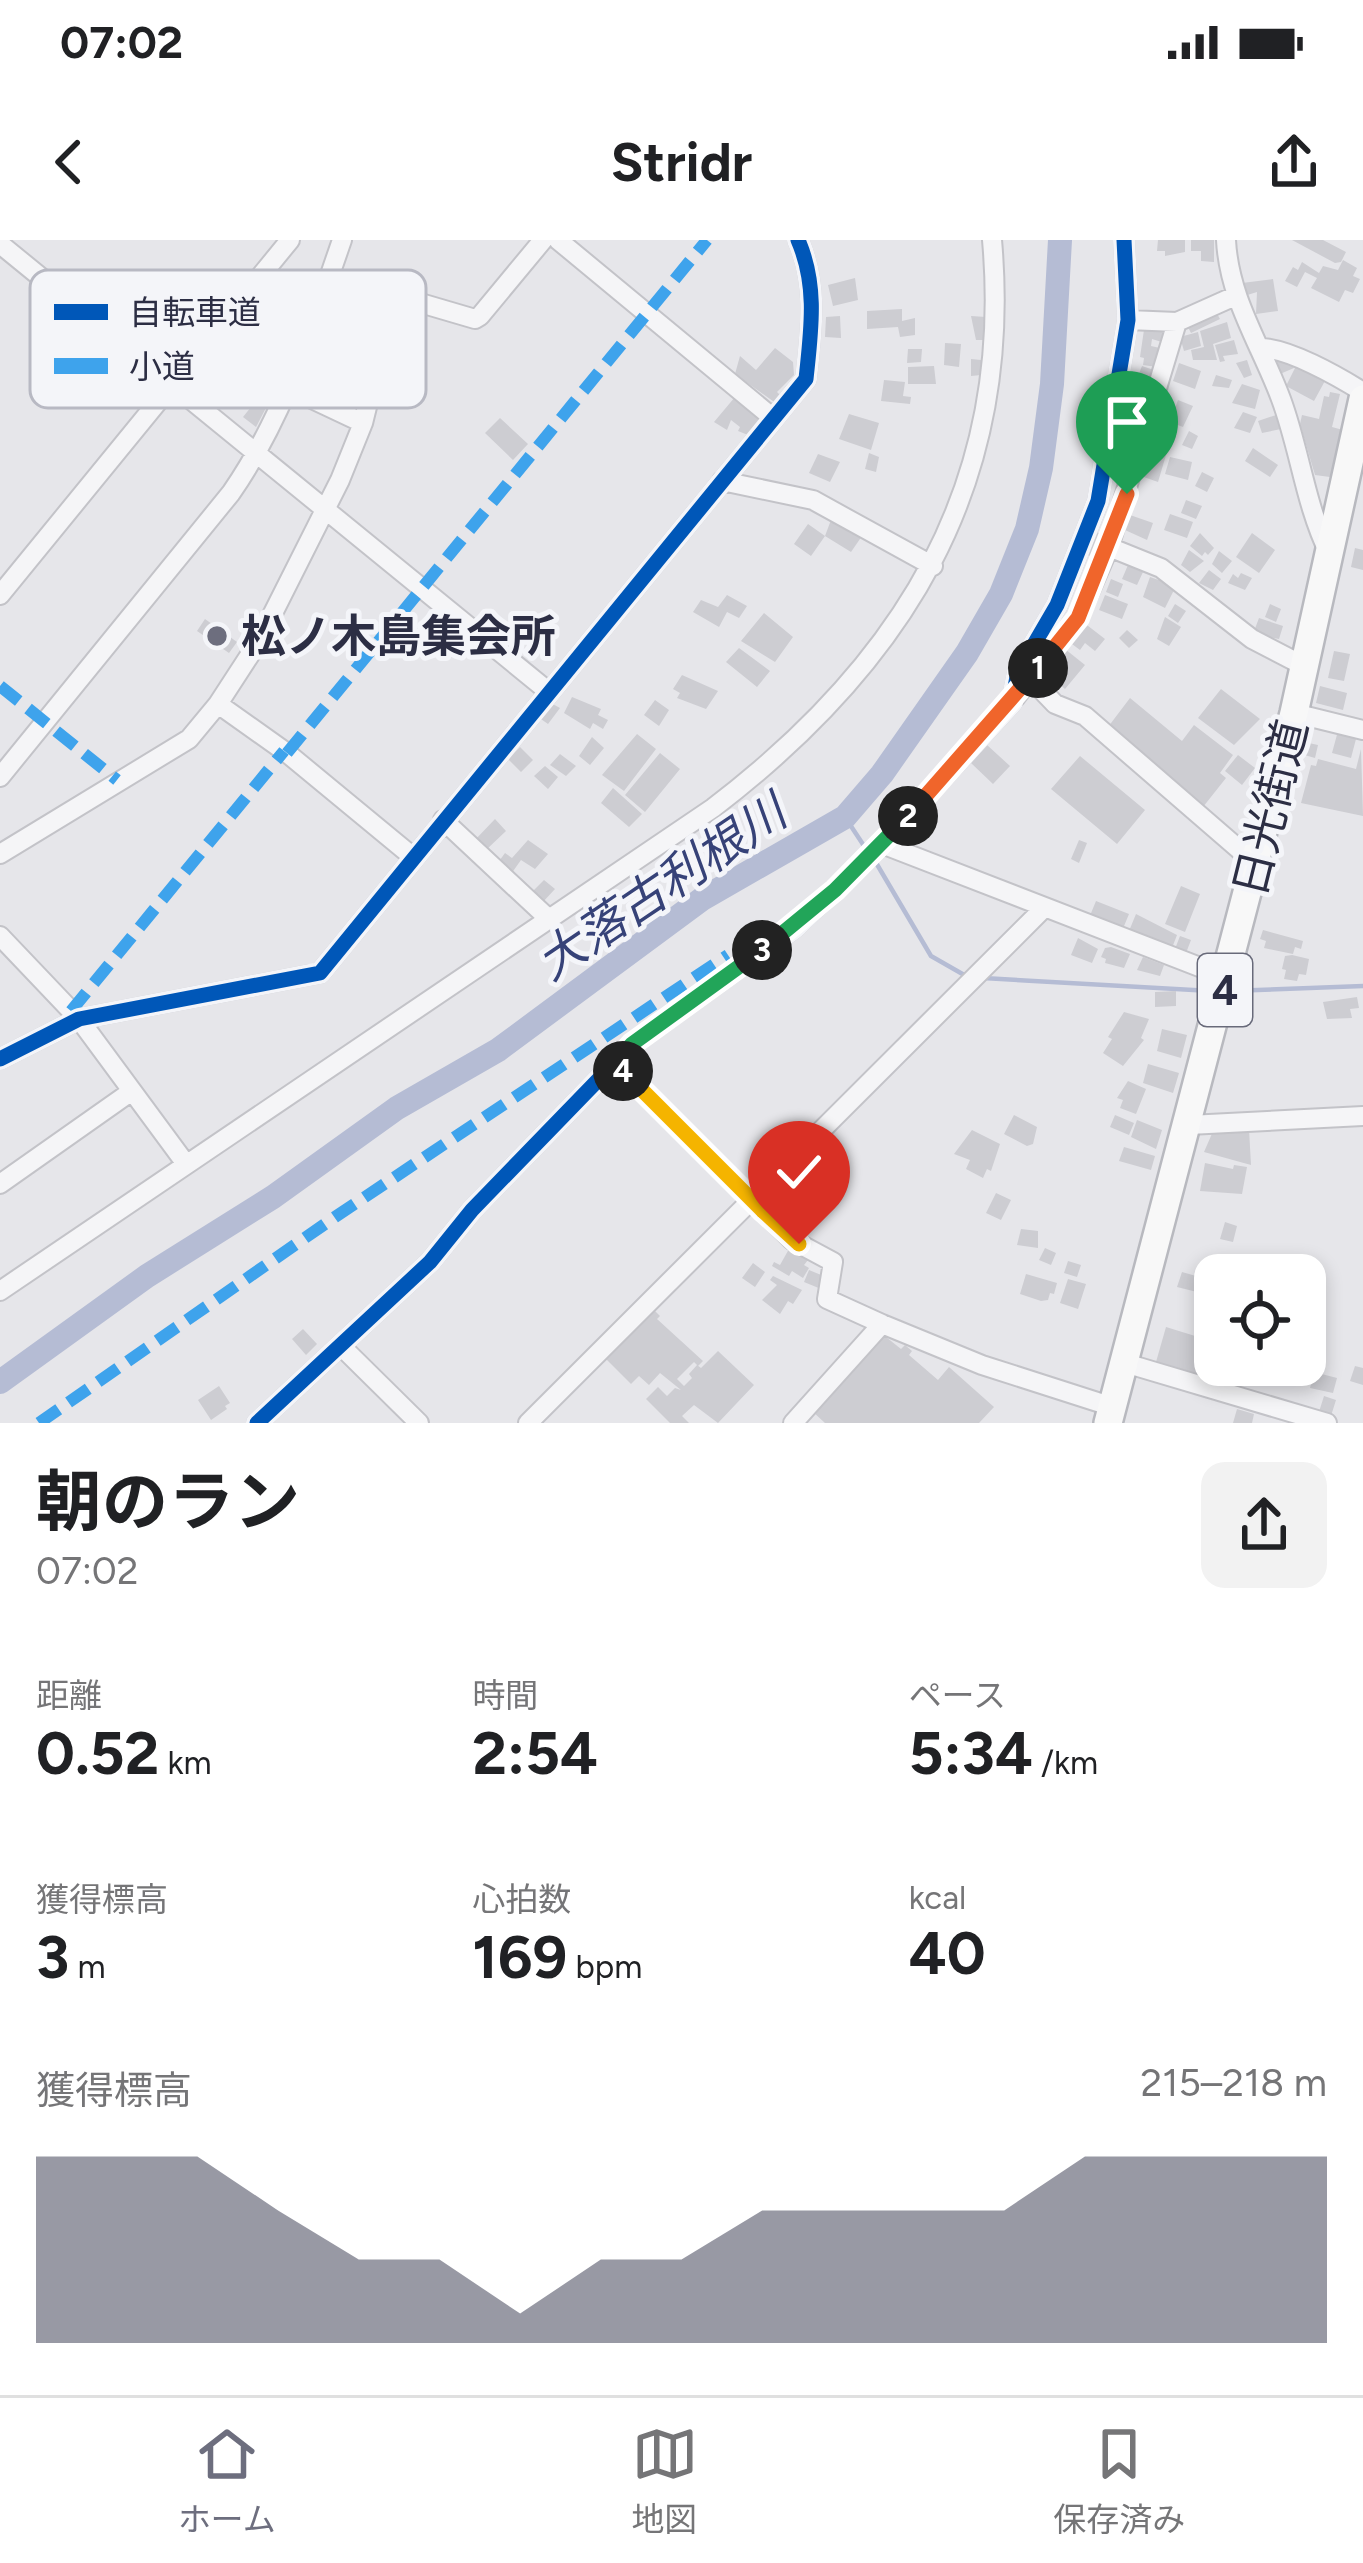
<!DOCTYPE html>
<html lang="ja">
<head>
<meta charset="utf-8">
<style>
  :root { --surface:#fff; --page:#f2f2f2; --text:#202124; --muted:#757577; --line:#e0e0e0; --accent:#6d6e7e }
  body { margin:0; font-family:Figtree,"Noto Sans JP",sans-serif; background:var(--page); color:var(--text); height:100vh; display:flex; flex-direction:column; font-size:45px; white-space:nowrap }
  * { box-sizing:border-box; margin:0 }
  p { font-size:39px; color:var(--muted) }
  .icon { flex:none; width:66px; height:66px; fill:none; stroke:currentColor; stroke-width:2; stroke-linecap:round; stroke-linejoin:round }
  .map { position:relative; height:1183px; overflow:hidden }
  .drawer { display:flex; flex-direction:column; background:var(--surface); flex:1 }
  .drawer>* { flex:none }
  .fabs { position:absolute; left:1194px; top:1014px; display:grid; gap:24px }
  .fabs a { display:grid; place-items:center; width:132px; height:132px; border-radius:24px; background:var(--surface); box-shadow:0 6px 18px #0003; font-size:60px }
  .pin { position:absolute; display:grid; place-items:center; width:102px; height:102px; color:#fff; margin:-123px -51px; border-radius:50% 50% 50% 0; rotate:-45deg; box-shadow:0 0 12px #0007 }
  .pin .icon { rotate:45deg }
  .km { position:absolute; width:60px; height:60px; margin:-30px; border-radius:50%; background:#222; color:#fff; font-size:33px; line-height:60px; text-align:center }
  .round { display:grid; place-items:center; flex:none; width:126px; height:126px; border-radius:24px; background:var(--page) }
  .overview { display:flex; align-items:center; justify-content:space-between; height:204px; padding:0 36px }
  h1 { font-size:66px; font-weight:700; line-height:90px }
  .metrics { display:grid; grid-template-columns:repeat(3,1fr); gap:18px; height:204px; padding:12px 36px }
  .metrics div { display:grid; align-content:center }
  .metrics b { font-size:60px; font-weight:700 }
  .metrics small { font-size:33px; font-weight:400 }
  .metrics p { font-size:33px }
  .chart { height:336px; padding:24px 36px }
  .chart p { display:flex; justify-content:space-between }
  .chart svg { width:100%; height:216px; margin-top:12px; fill:var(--accent); opacity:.7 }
  .status { display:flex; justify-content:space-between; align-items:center; height:84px; padding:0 60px; background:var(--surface); direction:ltr }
  .status svg { height:33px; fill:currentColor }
  header { display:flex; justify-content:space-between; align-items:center; height:156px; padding:0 36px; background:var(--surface); font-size:54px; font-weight:700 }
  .tabs { display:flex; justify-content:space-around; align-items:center; height:168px; border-top:3px solid var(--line); background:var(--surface); font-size:33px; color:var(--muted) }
  .tabs a { display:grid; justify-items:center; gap:6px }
  .tabs .active { color:var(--accent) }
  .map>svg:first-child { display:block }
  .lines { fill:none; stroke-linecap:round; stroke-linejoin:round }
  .stream { stroke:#b5bcd4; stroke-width:4.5 }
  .river { stroke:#b5bcd4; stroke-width:24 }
  .building { fill:#cdcdd2 }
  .minor-casing { stroke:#c3c3c8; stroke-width:22 }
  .highway-casing { stroke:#b8b9bf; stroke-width:32 }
  .minor { stroke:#f5f5f7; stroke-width:18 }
  .highway { stroke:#f8f8f8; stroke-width:27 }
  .quiet { stroke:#3ea3ec; stroke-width:12; stroke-dasharray:24 12; stroke-linecap:butt }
  .cycleway-casing { stroke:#f4f5f9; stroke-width:22 }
  .cycleway { stroke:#0057b8; stroke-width:15 }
  .split-1-casing { stroke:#fff; stroke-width:24 }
  .split-2-casing { stroke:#fff; stroke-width:24 }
  .split-3-casing { stroke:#fff; stroke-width:24 }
  .split-4-casing { stroke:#fff; stroke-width:24 }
  .split-5-casing { stroke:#fff; stroke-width:24 }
  .split-6-casing { stroke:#fff; stroke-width:24 }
  .split-1 { stroke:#f0652b; stroke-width:15 }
  .split-2 { stroke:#f0652b; stroke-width:15 }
  .split-3 { stroke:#22a559; stroke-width:15 }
  .split-4 { stroke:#22a559; stroke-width:15 }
  .split-5 { stroke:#f5b400; stroke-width:15 }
  .split-6 { stroke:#f5b400; stroke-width:15 }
  .poi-dot { fill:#6d6e7e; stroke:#f4f5f9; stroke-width:4.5 }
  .labels { text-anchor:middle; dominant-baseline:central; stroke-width:10; stroke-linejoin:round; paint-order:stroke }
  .shield { fill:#f4f5f9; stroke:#686a7a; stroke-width:3 }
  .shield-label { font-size:42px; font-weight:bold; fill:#2c2e44 }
  .poi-label { font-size:45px; font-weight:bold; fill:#2c2e44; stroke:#f4f5f9; text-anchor:start }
  .street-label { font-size:45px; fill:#2c2e44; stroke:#f4f5f9 }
  .water-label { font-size:48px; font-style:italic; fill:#364278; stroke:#f4f5f9 }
  .key { fill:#f4f5f9; stroke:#b8b9c3; stroke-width:3 }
  .key-label { font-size:33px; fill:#2c2e44 }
</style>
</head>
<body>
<div class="status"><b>07:02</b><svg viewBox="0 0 49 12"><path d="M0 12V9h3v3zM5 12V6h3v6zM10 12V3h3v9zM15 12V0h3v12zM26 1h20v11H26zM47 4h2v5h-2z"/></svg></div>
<header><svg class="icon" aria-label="back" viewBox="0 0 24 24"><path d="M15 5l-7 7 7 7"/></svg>Stridr<svg class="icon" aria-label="share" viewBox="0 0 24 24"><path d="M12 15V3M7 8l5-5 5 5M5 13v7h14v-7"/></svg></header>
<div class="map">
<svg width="1363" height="1183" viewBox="0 0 1363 1183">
  <rect width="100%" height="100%" fill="#e6e6ea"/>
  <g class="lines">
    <path class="stream" d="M845,577L868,612
      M875,621L931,716L966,736
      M983,738L1211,751
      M1229,751L1363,746"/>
    <path class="river" d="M0,1142L147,1036L273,957L397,868L498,810L702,659L845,577L882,534L967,413L1001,354L1027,289L1041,228L1052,144L1060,0"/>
  </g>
  <path class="building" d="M1158,0H1185V12L1165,16V11H1157Z
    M1191,0H1214V22L1201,21V11H1191Z
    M1292,0H1323L1346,12L1341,22L1335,23Z
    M1343,20L1357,28L1353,36L1360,39L1353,53L1345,50L1339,62L1311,48L1317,38L1305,32L1297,47L1285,41L1293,27L1298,30L1302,22L1319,33L1323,26L1338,30Z
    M855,38L858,60L833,66L828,45Z
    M1273,39L1278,71L1256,74L1257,52L1244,56L1242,43Z
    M902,69V81L915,78V95L900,97L898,87L867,89V71Z
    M1215,70L1220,79L1191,93L1186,83Z
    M840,76L841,98L825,97L826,77Z
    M971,76L986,77V100H976Z
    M1227,82L1231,98L1213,104L1217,120H1193L1191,110L1204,107L1200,91Z
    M1145,83L1168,87L1165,103L1152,99L1151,106L1160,108L1157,127L1143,125L1144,118L1140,117Z
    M1198,92L1201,106L1184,111L1180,97Z
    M1234,100L1238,114L1223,116L1225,121L1220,122L1215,105Z
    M945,103L961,104L959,127L944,125Z
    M775,108L793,122L794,135L777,152L782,157L777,164L735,134L740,116L756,130Z
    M908,109H922L921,122L907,123Z
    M971,119L981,120V135L971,136Z
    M1290,119L1294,128L1280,134L1276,120Z
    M1247,120L1252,135L1244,138L1236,123Z
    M1179,123L1201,131L1195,149L1173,141Z
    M1297,124L1326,139L1314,161L1286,146Z
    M934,126L936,144H908V127Z
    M1142,126L1157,131L1151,147L1137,139Z
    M1216,135L1232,140L1229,148L1212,146Z
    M884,140L905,142L903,156L911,157L910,164L881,161Z
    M1242,144L1260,150L1255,169L1232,163Z
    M1330,152L1340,154L1332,187L1343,190L1330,237L1315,235L1300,184L1302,175L1319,179L1324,156L1329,157Z
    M259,157L268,164L256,187L243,177Z
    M735,157L762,177L748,195L738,191L740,187L731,180L727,190L714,182Z
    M1178,160L1193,166L1183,187L1170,182Z
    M1243,172L1257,177L1250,193L1234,188Z
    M849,174L879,183L871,210L839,199Z
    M1276,175L1281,189L1262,193L1258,181Z
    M500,178L528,204L513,220L485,193Z
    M1189,191L1198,196L1192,209L1182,205Z
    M1148,199L1169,205L1158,242L1141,236L1144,229L1139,228Z
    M1253,208L1278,225L1270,237L1245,221Z
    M869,213L879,217L876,232L865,229Z
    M1120,213L1132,217L1126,236L1114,232Z
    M818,214L840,222L830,242L809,233Z
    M1170,217L1192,222L1188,240L1165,234Z
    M1202,232L1214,238L1207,252L1195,246Z
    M1186,260L1202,266L1196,279L1181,273Z
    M1170,274L1193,282L1187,298L1164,290Z
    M1130,275L1153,283L1147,300L1125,290Z
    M831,280L862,296L851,312L825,296Z
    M808,284L825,296L811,316L794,304Z
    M1094,291L1105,296L1098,320L1086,314Z
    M1200,293L1214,308L1208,315L1205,312L1202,316L1190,306Z
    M1252,293L1275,310L1259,333L1236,317Z
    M1355,308L1363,310V330L1351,327Z
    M1189,310L1204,321L1190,332L1181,325Z
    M1219,311L1232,321L1222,333L1212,324Z
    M1128,325L1143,332L1137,345L1122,339Z
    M1209,330L1221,339L1213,350L1199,343Z
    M1241,333L1252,338L1245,350L1228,343L1233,334L1238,338Z
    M1150,337L1176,346L1165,368L1143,357Z
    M1111,339L1123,344L1118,357L1106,352Z
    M727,355L747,366L739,378L727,372L719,387L693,372L701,360L718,367Z
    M1105,355L1128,364L1122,379L1099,370Z
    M1175,364L1186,371L1178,383L1168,376Z
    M1270,364L1281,369L1276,382L1265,377Z
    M764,373L793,397L775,422L741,401Z
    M1165,377L1181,387L1169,406L1157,399Z
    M1259,378L1283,386L1279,399L1253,394Z
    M205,379L237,402L229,413L197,391Z
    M1083,382L1105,399L1095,411L1085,403L1080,410L1068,401Z
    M1127,390L1138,400L1129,408L1119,398Z
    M739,408L770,431L757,447L726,422Z
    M1065,409L1085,425L1065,449L1058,443L1052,450L1039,440Z
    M1334,411L1350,414L1344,441L1328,438Z
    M682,435L718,451L706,469L677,458L680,453L673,449Z
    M1320,446L1347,453L1343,470L1316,463Z
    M1221,449L1260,479L1234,505L1198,478Z
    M572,457L601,469L598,475L608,480L603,489L593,483L590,489L564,473Z
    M1130,458L1182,501L1194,485L1233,515L1220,533L1226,538L1203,567L1105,491Z
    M655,460L669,470L659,486L644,475Z
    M549,462L560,468L548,484L538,477Z
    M1338,491L1356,499L1351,518L1332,513Z
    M637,494L656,509L624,551L602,535Z
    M592,497L604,508L590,525L579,516Z
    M1304,502L1318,505L1315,518L1301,514Z
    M987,505L1010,526L993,544L971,523Z
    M520,507L533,520L521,532L508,519Z
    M1361,509L1363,576L1301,563L1311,525L1316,526L1318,519L1356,529Z
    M660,513L680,529L645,572L625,555Z
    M560,514L576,526L566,536L550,525Z
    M1238,515L1255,528L1242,545L1225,531Z
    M1080,516L1145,570L1117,604L1051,549Z
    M545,526L558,537L548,549L534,536Z
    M613,548L642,574L629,587L601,563Z
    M495,579L506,591L486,610L474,601Z
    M528,600L548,614L535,629L521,620L511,634L497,624L505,613L512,618Z
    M1079,600L1087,603L1079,623L1071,619Z
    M544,640L555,649L542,663L530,654Z
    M1181,646L1200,654L1185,692L1165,684Z
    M1096,661L1129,674L1122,691L1089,678Z
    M1136,674L1177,695L1172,708L1129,691Z
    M1263,690L1303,701L1301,709L1295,707L1293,714L1264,708L1266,701L1260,699Z
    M1180,696L1191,700L1186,713L1175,709Z
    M1078,698L1098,709L1092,723L1071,715Z
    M1111,707L1130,714L1124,728L1105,723L1106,719L1101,717L1105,708Z
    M1292,715L1309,719L1306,735L1299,734L1297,741L1284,739L1286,730L1282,729L1285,716Z
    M1143,717L1164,725L1160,736L1137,730Z
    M1176,751V766L1155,767V752Z
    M1357,757L1359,768L1350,769L1352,778L1327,779L1323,762Z
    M1124,772L1149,779L1141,798L1144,800L1123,826L1103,813L1112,799L1108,797Z
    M1162,789L1187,795L1181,818L1157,811Z
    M1148,824L1179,833L1173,853L1143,843Z
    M1128,841L1146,849L1136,874L1120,868L1123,860L1117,858Z
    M1014,875L1037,887L1033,904L1027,906L1004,894Z
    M1115,875L1134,883L1129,895L1110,887Z
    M1137,880L1162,890L1156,909L1131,897Z
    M1214,889H1249L1251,925L1204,912Z
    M972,890L1000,904L991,931L987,929L983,938L966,929L970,920L954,914Z
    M1124,907L1155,916L1151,930L1119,921Z
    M1205,923L1233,929L1234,925L1247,927L1242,954L1200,951Z
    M996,953L1011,960L1001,980L986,973Z
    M1225,982L1237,986L1233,1002L1220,999Z
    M1021,989L1038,991V1008L1017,1005Z
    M1045,1008L1056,1013L1051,1025L1039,1020Z
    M789,1009L808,1020L804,1025L809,1028L803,1038L792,1031L789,1036L772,1026L774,1022L780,1025Z
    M1068,1021L1081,1025L1077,1037L1064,1033Z
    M753,1023L765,1032L755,1047L742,1038Z
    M809,1030L826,1037L821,1049L804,1042Z
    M1182,1032L1210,1040L1215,1038V1047L1207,1045L1205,1054L1177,1047Z
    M1026,1034L1057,1043L1054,1054L1050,1053L1048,1060L1041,1061L1020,1054Z
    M773,1036L802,1050L793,1064L788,1061L780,1074L762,1060L777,1045L770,1040Z
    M1068,1039L1086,1044L1078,1069L1060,1063Z
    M654,1070L660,1076L657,1079L703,1121L698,1126L694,1122L677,1139L684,1146L692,1138L689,1134L697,1125L701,1128L718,1111L754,1145L718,1183L694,1165L682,1176L689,1183H670L646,1159L658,1147L667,1156L675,1148L681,1150L660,1133L649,1145L639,1136L631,1144L605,1118Z
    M1166,1087L1208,1100L1197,1135L1201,1131L1223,1137L1221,1146L1170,1133L1172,1127L1156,1122Z
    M303,1089L317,1104L306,1115L292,1099Z
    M881,1093L901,1109L905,1105L912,1111L909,1115L938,1140L949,1127L994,1167L979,1183H825L812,1171Z
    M1234,1125L1246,1127L1241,1142L1229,1139Z
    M1355,1126L1363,1128V1145L1350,1141Z
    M1314,1132L1337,1138L1333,1153L1310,1148Z
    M219,1146L230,1163L225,1166L227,1169L211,1180L198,1160Z
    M1324,1156L1336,1160L1330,1179L1318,1175Z
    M1237,1169L1254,1174L1252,1183H1233Z"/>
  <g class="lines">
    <g class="minor-casing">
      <path id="minor" d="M558,0L773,178
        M1226,0C1229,59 1261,105 1281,159C1300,210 1305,264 1329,313
        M0,4L549,452
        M1128,80L1177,82
        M1259,108C1287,107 1339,137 1363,152
        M291,149L363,183
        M722,241L813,260L933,326
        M1109,307L1161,328L1252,399L1304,426
        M0,355L290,0
        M1030,438L1055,464L1085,476L1256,624
        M1015,458L1078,378L1109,307L1177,82L1235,56
        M218,464L287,513L413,617
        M1294,473L1363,490
        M0,537L231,253C285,175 311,89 342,0
        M443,580L549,679
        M882,604L1228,738
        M0,614L189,499L218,464L259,401L340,240L363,183L385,94L417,62L475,79L480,76L543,0
        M0,696L79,779L186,924
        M0,819L79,779L320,733L806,139C811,91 818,46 798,0
        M615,823L792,1000L833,1022L827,1059L882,1084
        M1189,885L1363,876
        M0,944L132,851
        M0,1051L713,568C903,423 1014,246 992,0
        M341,1106L419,1183
        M1125,1123L1327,1183
        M257,1183L430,1022L472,970L633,804L794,688L882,604L1012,462L1018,432L1057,365L1098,261L1128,80L1124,0
        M528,1183L1044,668
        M793,1183L882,1084L982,1125L1113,1167"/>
    </g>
    <g class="highway-casing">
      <path id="highway" d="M1108,1183L1294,473L1363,159"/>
    </g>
    <use href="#minor" class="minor"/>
    <use href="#highway" class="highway"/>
    <path class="quiet" d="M0,446L117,540
      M287,513L707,0
      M71,771L284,511
      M39,1183L335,977L728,715"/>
    <g class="cycleway-casing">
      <path id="cycleway" d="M0,819L79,779L320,733L806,139C811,91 818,46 798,0
        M257,1183L430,1022L472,970L633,804L794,688L882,604L1012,462L1018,432L1057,365L1098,261L1128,80L1124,0"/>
    </g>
    <use href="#cycleway" class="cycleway"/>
  </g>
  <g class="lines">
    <g class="split-1-casing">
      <path id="split-1" d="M1038,428L1078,378L1127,254"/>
    </g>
    <g class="split-2-casing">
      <path id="split-2" d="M908,576L1038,428"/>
    </g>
    <g class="split-3-casing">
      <path id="split-3" d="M762,710L835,650L908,576"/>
    </g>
    <g class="split-4-casing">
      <path id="split-4" d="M623,831L615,823L632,804L762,710"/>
    </g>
    <g class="split-5-casing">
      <path id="split-5" d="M623,831L763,971"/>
    </g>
    <g class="split-6-casing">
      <path id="split-6" d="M763,971L799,1004"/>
    </g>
    <use href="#split-1" class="split-1"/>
    <use href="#split-2" class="split-2"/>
    <use href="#split-3" class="split-3"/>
    <use href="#split-4" class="split-4"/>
    <use href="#split-5" class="split-5"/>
    <use href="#split-6" class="split-6"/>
  </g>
  <circle class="poi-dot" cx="217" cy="396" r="12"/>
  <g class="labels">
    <rect class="shield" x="1198" y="714" width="54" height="72" rx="9"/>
    <g class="shield-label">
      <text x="1225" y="750">4</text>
    </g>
    <g class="poi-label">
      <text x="241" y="396">松ノ木島集会所</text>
    </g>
    <g class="street-label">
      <text transform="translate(1270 568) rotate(-76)">日光街道</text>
    </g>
    <g class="water-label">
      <text transform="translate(661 647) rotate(-34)">大落古利根川</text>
    </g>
  </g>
  <rect x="30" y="30" width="396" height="138" rx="18" class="key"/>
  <rect x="54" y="64" width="54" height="16" fill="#0057b8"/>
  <rect x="54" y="118" width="54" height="16" fill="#3ea3ec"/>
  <g class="key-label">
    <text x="129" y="84">自転車道</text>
    <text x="129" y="138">小道</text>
  </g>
</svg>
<div class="fabs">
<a><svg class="icon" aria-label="locate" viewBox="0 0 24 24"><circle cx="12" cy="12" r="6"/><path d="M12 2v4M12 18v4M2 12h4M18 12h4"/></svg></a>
</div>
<div class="pin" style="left:1127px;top:254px;background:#1e9e55"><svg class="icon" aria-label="arrive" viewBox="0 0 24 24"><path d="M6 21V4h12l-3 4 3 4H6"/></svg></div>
<div class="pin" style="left:799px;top:1004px;background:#d93025"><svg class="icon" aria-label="check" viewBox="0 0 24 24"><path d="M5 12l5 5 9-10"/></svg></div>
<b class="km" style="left:1038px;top:428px">1</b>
<b class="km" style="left:908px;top:576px">2</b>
<b class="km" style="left:762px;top:710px">3</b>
<b class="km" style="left:623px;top:831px">4</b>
</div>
<section class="drawer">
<div class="overview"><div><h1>朝のラン</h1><p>07:02</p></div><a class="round"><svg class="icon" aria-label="share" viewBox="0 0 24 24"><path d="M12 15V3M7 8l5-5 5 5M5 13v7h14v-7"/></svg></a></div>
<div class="metrics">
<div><p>距離</p><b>0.52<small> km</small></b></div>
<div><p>時間</p><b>2:54</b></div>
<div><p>ペース</p><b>5:34<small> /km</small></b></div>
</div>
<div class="metrics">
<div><p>獲得標高</p><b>3<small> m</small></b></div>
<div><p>心拍数</p><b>169<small> bpm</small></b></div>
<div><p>kcal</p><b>40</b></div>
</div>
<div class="chart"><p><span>獲得標高</span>215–218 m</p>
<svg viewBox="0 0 160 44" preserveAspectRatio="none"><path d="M0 44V6L10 6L20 6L30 17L40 27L50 27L60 38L70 27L80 27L90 17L100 17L110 17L120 17L130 6L140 6L150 6L160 6V44z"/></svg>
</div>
</section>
<nav class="tabs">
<a class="active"><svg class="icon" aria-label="home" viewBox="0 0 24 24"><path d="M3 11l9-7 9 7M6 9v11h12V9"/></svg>ホーム</a>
<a><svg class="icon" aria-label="map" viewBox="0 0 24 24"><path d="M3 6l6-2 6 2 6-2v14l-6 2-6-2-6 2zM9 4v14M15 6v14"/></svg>地図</a>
<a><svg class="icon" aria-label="saved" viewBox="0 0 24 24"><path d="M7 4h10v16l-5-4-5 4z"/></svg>保存済み</a>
</nav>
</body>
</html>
